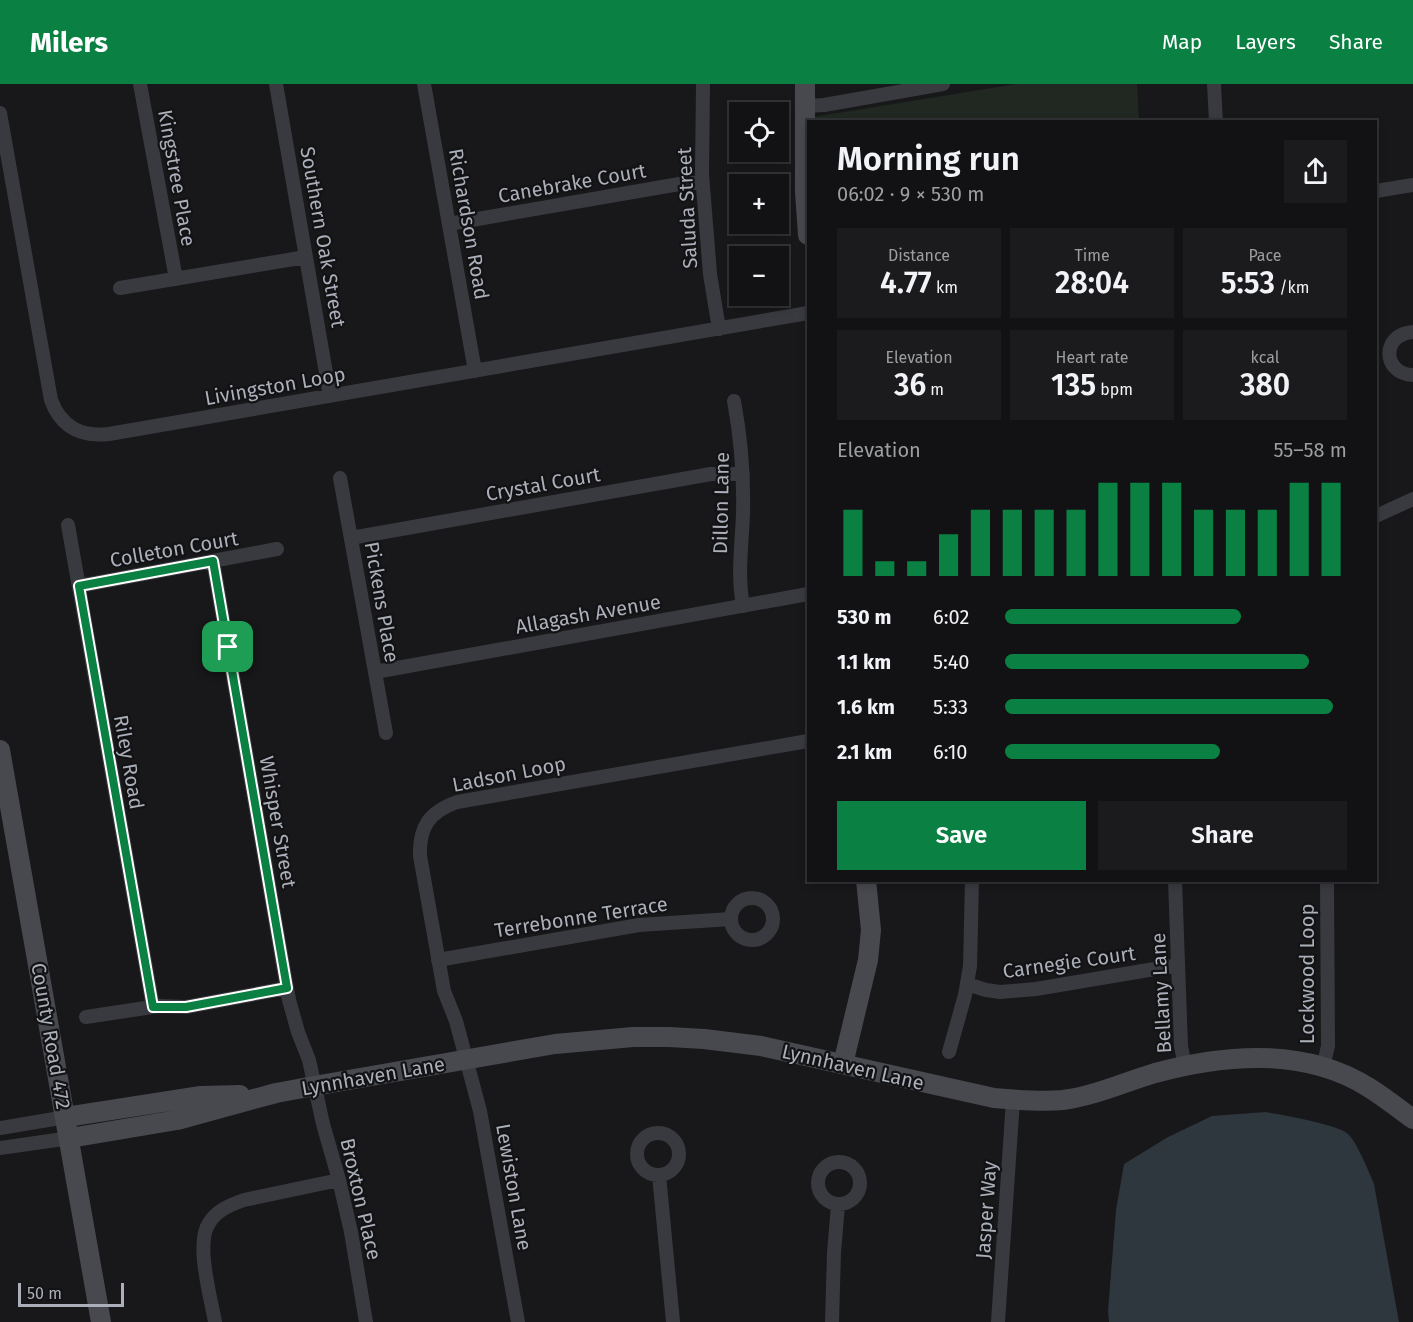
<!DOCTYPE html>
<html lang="en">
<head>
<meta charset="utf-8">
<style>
  :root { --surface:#121214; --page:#1b1b1d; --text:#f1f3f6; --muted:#9c9ea0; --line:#313234; --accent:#0b8043 }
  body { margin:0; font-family:"Fira Sans",sans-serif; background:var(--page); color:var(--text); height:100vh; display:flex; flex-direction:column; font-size:22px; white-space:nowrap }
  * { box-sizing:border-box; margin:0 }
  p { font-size:20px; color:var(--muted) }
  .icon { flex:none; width:33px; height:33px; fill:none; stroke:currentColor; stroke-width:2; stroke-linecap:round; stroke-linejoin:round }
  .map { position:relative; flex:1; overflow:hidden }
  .panel { position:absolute; left:807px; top:36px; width:570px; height:762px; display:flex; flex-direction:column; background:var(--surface); border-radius:0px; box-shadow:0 3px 9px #0003,0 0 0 2px var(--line) }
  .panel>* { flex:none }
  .fabs { position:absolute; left:729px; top:18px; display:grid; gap:12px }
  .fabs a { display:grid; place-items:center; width:60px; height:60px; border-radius:0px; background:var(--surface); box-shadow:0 3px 9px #0003,0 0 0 2px var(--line); font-size:30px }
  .scale { position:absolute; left:18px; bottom:15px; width:106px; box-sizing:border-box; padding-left:6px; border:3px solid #abafb9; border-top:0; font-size:16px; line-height:21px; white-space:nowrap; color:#abafb9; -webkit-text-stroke:4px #131315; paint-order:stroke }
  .pin { position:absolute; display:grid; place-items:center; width:51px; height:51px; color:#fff; margin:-26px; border-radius:12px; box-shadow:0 3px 9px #0006 }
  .round { display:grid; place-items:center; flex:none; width:63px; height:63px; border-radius:0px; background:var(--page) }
  .head { display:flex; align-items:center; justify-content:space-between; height:102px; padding:0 30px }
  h1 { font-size:33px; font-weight:600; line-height:45px }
  .stats { display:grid; grid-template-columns:repeat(3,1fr); gap:9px; height:102px; padding:6px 30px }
  .stats div { display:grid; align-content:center; border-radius:0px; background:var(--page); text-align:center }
  .stats b { font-size:30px; font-weight:600 }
  .stats small { font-size:16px; font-weight:400 }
  .stats p { font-size:16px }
  .chart { height:168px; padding:12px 30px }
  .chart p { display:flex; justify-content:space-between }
  .chart svg { width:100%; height:108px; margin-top:6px; stroke:var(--accent); stroke-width:6 }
  .cta { display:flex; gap:12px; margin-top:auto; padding:12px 30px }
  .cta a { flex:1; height:69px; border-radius:0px; background:var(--accent); color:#fff; font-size:24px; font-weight:600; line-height:69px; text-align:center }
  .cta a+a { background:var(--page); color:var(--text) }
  ul { padding:0 30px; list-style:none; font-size:20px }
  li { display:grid; grid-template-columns:96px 72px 1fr; align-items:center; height:45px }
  li i { height:15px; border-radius:8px; background:var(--accent) }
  header { display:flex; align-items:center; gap:36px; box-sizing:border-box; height:84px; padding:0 30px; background:var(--accent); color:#fff }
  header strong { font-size:28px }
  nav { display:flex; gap:33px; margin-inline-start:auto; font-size:21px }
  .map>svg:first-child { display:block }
  .green { fill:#202821 }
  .water { fill:#2e363e }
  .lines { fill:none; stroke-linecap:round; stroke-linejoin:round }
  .street { stroke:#393a3f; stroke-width:14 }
  .secondary { stroke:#47494f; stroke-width:20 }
  .route-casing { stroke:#fff; stroke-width:12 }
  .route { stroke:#0b8043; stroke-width:8 }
  .labels { text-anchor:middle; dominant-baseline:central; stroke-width:4.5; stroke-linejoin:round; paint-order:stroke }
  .street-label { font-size:20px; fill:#abafb9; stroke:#131315 }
</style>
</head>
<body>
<header>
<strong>Milers</strong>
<nav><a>Map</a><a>Layers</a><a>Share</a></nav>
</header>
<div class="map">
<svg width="1413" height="1238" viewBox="0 0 1413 1238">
  <rect width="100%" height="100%" fill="#18181a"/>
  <path class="green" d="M1016,0H1137L1139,37L813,38V33Z"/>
  <path class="water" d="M1266,1028C1282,1031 1337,1040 1348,1050C1357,1058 1369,1088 1374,1100L1399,1238H1109L1108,1227L1116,1126L1124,1080L1168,1053L1212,1032Z"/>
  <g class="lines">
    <path class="street" d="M140,0L176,195
      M276,0L330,312
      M424,0L475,287
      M703,0L702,90L710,190L719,245
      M1214,0L1216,38
      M805,22L824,21L943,0
      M0,29L51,316C61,343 81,353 109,350L808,229
      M1376,107L1413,101
      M449,140L685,99H702
      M120,204L306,173
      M1413,248C1381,250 1382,290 1413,291
      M734,317C741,355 744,391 743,429C742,461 737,490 743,522
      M340,394L386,649
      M1376,432L1413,415
      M68,441L153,923
      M351,454L711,390H743
      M213,477L289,916L298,948L309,976L323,1040L339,1096L351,1148L366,1238
      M79,502L277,465
      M375,588L808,510
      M1175,796L1181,962L1185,982
      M731 835a21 21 0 1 1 42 0a21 21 0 1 1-42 0Z
      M438,876L639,841L731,835
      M967,900L986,906L1000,908L1036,905L1178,881
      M86,933L159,922L186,923L287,904
      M949,968L965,911L970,882L972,796
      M1323,983L1328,962L1327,796
      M0,1044L66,1033
      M637 1070a21 21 0 1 1 42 0a21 21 0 1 1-42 0Z
      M0,1064L70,1054
      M818 1099a21 21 0 1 1 42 0a21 21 0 1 1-42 0Z
      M659,1091L673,1238
      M215,1238C211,1214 195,1160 209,1139C217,1126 230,1121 244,1116L339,1096
      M518,1238L480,1027L456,937L444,907L420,772C419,743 429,728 457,718L808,657
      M832,1238L834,1169L838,1121
      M998,1238L1013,1016"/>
    <path class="secondary" d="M805,0V108L808,151
      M0,666L101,1238
      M843,980L868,876L871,846L866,796
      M66,1033L201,1012L240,1011
      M70,1054L177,1036L276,1009L314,1002L555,960L633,953H669L704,955L761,962L994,1014C1017,1016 1040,1018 1063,1016C1094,1012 1125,998 1155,989C1225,970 1304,963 1368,1003C1384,1013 1398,1024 1413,1035"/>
  </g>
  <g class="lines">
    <g class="route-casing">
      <path id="route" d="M213,477L287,904L186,923H153L79,502Z"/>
    </g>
    <use href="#route" class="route"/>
  </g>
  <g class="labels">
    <g class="street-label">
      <text transform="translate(177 94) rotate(80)">Kingstree Place</text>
      <text transform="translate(572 99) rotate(-10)">Canebrake Court</text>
      <text transform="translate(687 124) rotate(-93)">Saluda Street</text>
      <text transform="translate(469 140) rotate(80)">Richardson Road</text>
      <text transform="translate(323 153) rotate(80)">Southern Oak Street</text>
      <text transform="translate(275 302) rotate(-10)">Livingston Loop</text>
      <text transform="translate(543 400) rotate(-10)">Crystal Court</text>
      <text transform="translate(721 419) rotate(-89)">Dillon Lane</text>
      <text transform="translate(174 465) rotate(-10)">Colleton Court</text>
      <text transform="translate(382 518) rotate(80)">Pickens Place</text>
      <text transform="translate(588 530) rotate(-10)">Allagash Avenue</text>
      <text transform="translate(129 678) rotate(80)">Riley Road</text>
      <text transform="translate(509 690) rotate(-11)">Ladson Loop</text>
      <text transform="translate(278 738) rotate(80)">Whisper Street</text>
      <text transform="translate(581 833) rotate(-9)">Terrebonne Terrace</text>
      <text transform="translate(1069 878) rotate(-8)">Carnegie Court</text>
      <text transform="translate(1307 890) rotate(-90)">Lockwood Loop</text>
      <text transform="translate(1161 909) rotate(-93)">Bellamy Lane</text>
      <text transform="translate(51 952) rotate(80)">County Road 472</text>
      <text transform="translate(853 983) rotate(13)">Lynnhaven Lane</text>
      <text transform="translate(373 992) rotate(-10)">Lynnhaven Lane</text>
      <text transform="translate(514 1103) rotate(80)">Lewiston Lane</text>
      <text transform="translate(361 1115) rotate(77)">Broxton Place</text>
      <text transform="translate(986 1126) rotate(-86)">Jasper Way</text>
    </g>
  </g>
</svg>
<div class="fabs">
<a><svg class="icon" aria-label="locate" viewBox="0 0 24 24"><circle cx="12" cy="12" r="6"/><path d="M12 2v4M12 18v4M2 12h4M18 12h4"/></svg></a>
<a>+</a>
<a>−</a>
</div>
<div class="scale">50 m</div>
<div class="pin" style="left:228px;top:563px;background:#1e9e55"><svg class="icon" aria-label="arrive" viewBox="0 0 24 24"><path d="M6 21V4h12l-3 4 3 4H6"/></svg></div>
<section class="panel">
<div class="head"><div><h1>Morning run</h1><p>06:02 · 9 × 530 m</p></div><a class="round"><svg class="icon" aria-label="share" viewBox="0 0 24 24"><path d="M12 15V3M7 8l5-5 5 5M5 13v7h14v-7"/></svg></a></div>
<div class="stats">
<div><p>Distance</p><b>4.77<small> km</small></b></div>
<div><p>Time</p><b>28:04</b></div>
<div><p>Pace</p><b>5:53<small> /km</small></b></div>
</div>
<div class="stats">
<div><p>Elevation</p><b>36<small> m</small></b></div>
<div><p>Heart rate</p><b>135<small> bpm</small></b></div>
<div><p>kcal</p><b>380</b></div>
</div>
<div class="chart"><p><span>Elevation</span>55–58 m</p>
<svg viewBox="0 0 160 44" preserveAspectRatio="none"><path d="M5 44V17M15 44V38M25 44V38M35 44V27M45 44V17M55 44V17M65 44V17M75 44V17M85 44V6M95 44V6M105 44V6M115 44V17M125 44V17M135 44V17M145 44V6M155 44V6"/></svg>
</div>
<ul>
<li><b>530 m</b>6:02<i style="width:69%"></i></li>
<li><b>1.1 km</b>5:40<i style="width:89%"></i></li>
<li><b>1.6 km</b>5:33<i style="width:96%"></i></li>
<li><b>2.1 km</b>6:10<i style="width:63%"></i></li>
</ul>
<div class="cta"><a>Save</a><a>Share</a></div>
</section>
</div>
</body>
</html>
